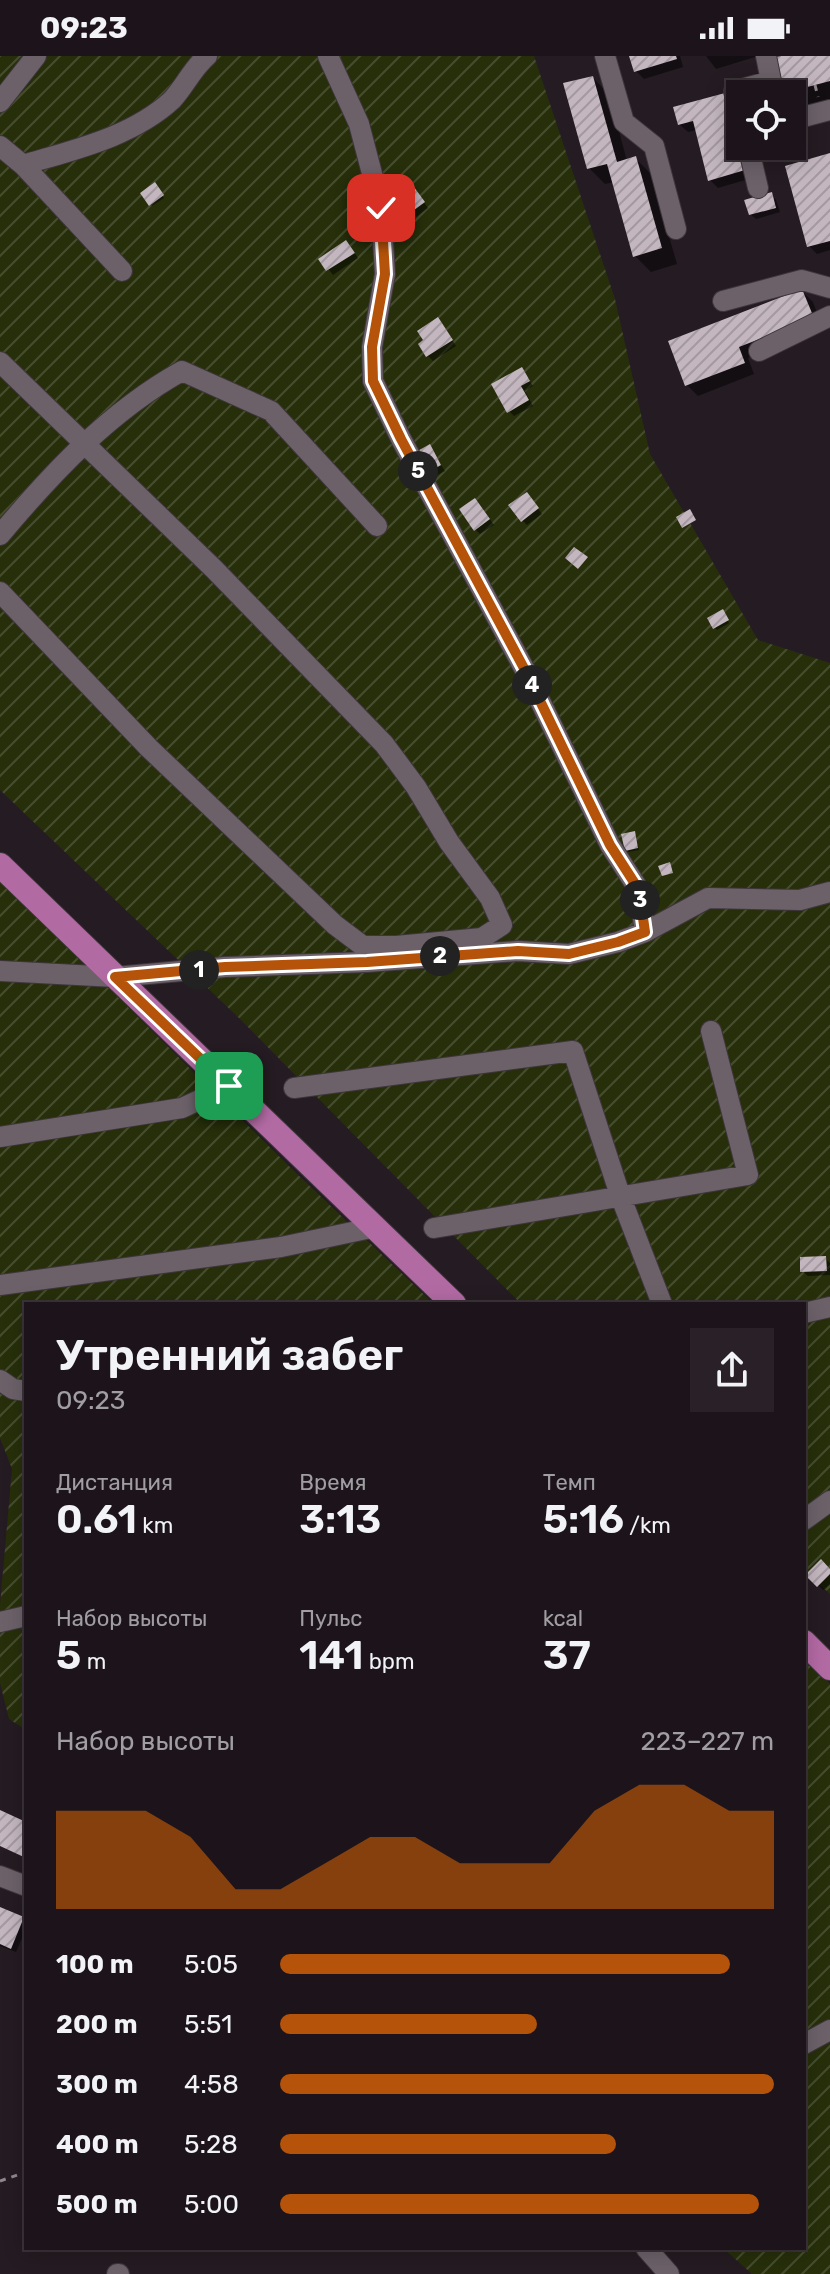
<!DOCTYPE html>
<html lang="ru">
<head>
<meta charset="utf-8">
<style>
  :root { --surface:#1c141a; --page:#292127; --text:#f1f3f6; --muted:#a09ea2; --line:#3a3339; --accent:#b45309 }
  body { margin:0; font-family:Rubik,sans-serif; background:var(--page); color:var(--text); height:100vh; display:flex; flex-direction:column; font-size:30px; white-space:nowrap }
  * { box-sizing:border-box; margin:0 }
  p { font-size:26px; color:var(--muted) }
  .icon { flex:none; width:44px; height:44px; fill:none; stroke:currentColor; stroke-width:2; stroke-linecap:round; stroke-linejoin:round }
  .map { position:relative; flex:1; overflow:hidden }
  .panel { position:absolute; left:24px; top:1246px; width:782px; height:948px; display:flex; flex-direction:column; background:var(--surface); border-radius:0px; box-shadow:0 4px 20px #0003,0 0 0 2px var(--line) }
  .panel>* { flex:none }
  .fabs { position:absolute; left:726px; top:24px; display:grid; gap:16px }
  .fabs a { display:grid; place-items:center; width:80px; height:80px; border-radius:0px; background:var(--surface); box-shadow:0 4px 20px #0003,0 0 0 2px var(--line); font-size:40px }
  .pin { position:absolute; display:grid; place-items:center; width:68px; height:68px; color:#fff; margin:-34px; border-radius:16px; box-shadow:0 4px 12px #0006 }
  .km { position:absolute; width:40px; height:40px; margin:-20px; border-radius:50%; background:#222; color:#fff; font-size:22px; line-height:40px; text-align:center }
  .round { display:grid; place-items:center; flex:none; width:84px; height:84px; border-radius:0px; background:var(--page) }
  .headline { display:flex; align-items:center; justify-content:space-between; height:136px; padding:0 32px }
  h1 { font-size:44px; font-weight:600; line-height:60px }
  .figures { display:grid; grid-template-columns:repeat(3,1fr); gap:12px; height:136px; padding:8px 32px }
  .figures div { display:grid; align-content:center }
  .figures b { font-size:40px; font-weight:600 }
  .figures small { font-size:22px; font-weight:400 }
  .figures p { font-size:22px }
  .chart { height:224px; padding:16px 32px }
  .chart p { display:flex; justify-content:space-between }
  .chart svg { width:100%; height:144px; margin-top:8px; fill:var(--accent); opacity:.7 }
  ul { padding:0 32px; list-style:none; font-size:26px }
  li { display:grid; grid-template-columns:128px 96px 1fr; align-items:center; height:60px }
  li i { height:20px; border-radius:10px; background:var(--accent) }
  .status { display:flex; justify-content:space-between; align-items:center; height:56px; padding:0 40px; background:var(--surface); direction:ltr }
  .status svg { height:22px; fill:currentColor }
  .map>svg:first-child { display:block }
  .garden { fill:url(#garden-furrows) }
  .shadow { fill:#0007 }
  .building { fill:url(#building-hatch) }
  .lines { fill:none; stroke-linecap:round; stroke-linejoin:round }
  .minor-casing { stroke:#3e363c; stroke-width:22 }
  .major-casing { stroke:#3e363c; stroke-width:26 }
  .path { stroke:#8f878d; stroke-width:3; stroke-dasharray:6 6; stroke-linecap:butt }
  .minor { stroke:#6c6169; stroke-width:20 }
  .major { stroke:#b26aa3; stroke-width:24 }
  .route-casing { stroke:#fff; stroke-width:16 }
  .route { stroke:#b45309; stroke-width:10 }
</style>
</head>
<body>
<div class="status"><b>09:23</b><svg viewBox="0 0 49 12"><path d="M0 12V9h3v3zM5 12V6h3v6zM10 12V3h3v9zM15 12V0h3v12zM26 1h20v11H26zM47 4h2v5h-2z"/></svg></div>
<div class="map">
<svg width="830" height="2218" viewBox="0 0 830 2218">
  <defs>
    <pattern id="garden-furrows" width="10" height="10" patternUnits="userSpaceOnUse" patternTransform="scale(2)"><rect width="10" height="10" fill="#262f0a"/><path d="M-1 1l2-2M0 10L10 0M9 11l2-2" fill="none" stroke="#464d2e"/></pattern>
    <pattern id="building-hatch" width="6" height="6" patternUnits="userSpaceOnUse" patternTransform="scale(2)"><rect width="6" height="6" fill="#c3b6bf"/><path d="M-1 1l2-2M0 6l6-6M5 7l2-2" fill="none" stroke="#a499a0"/></pattern>
  </defs>
  <rect width="100%" height="100%" fill="#251b22"/>
  <path class="garden" d="M0,0H534L615,243L650,398L758,584L830,607V1538L804,1514V1248H521L241,964L0,734Z
    M0,825L294,1115L434,1248H26V1674L9,1663L0,1627V1549L12,1413L0,1382Z
    M804,1602L830,1628V2218H752L723,2192H804Z"/>
  <path class="shadow" d="M631,0H680L683,11L644,23L636,15Z
    M706,0H755V1L716,13Z
    M789,0H830V45L803,52L787,36Z
    M593,22L609,38L627,105L635,102L651,118L677,208L651,216L635,200L614,126L605,128L589,112Z
    M733,48L740,76V90L752,122L718,132L710,124L697,74L688,76L679,68Z
    M830,99V194L817,198L809,190Z
    M154,129L164,142L152,150L142,138Z
    M418,138L428,152L416,161L411,156Z
    M771,139L776,144L780,156L756,163L750,158Z
    M351,192L358,202L333,219L321,203Z
    M802,235L813,246L823,273L748,302L754,318L698,340L687,329Z
    M443,269L456,290L433,305L428,300Z
    M521,313L533,330L525,335L533,350L514,360L509,355Z
    M429,391L445,415L432,422L427,417Z
    M531,443L542,458L527,469L522,464Z
    M480,449L494,469L480,478L475,473Z
    M724,557L729,567L717,574L715,572Z
    M635,777L639,794L628,796L626,794Z
    M825,1202L830,1207V1219L808,1220L802,1215Z
    M830,1516V1528L823,1534L808,1519Z
    M0,1853L26,1866V1873L16,1896L0,1890Z"/>
  <path class="building" d="M629,0H676L677,3L634,16Z
    M781,0H830V25L785,37L776,1Z
    M593,20L617,106L636,100L662,192L633,201L607,108L587,113L563,27Z
    M725,37L745,114L708,125L693,65L678,69L673,51Z
    M830,97V185L807,191L785,110Z
    M155,126L164,139L149,150L140,137Z
    M414,131L425,146L410,157L399,142Z
    M772,136L776,152L749,159L744,144Z
    M346,184L355,197L326,215L318,203Z
    M802,233L814,262L739,291L745,307L685,330L668,285Z
    M438,261L453,284L426,301L418,288L423,284L417,275Z
    M522,311L530,325L521,330L529,344L507,357L491,328Z
    M430,388L441,409L425,418L414,397Z
    M527,436L539,452L521,466L508,449Z
    M475,442L490,463L474,475L459,453Z
    M690,453L696,464L682,472L676,461Z
    M574,491L588,501L578,513L565,502Z
    M723,553L729,564L713,573L707,562Z
    M635,775L638,792L625,795L621,778Z
    M670,806L673,817L662,820L658,810Z
    M826,1200L827,1215L800,1216V1201Z
    M821,1503L830,1513V1518L817,1531L805,1519Z
    M0,1754L26,1766V1802L0,1790Z
    M0,1851L24,1861L11,1893L0,1888Z"/>
  <g class="lines">
    <g class="minor-casing">
      <path id="minor" d="M328,0L359,68L381,152L385,218L372,291L373,325L401,383L526,616L610,789L639,834L645,876
        M605,0L624,66L654,90L676,173
        M0,46L36,0
        M740,60L734,35L771,25L766,0
        M803,61L830,54
        M0,90L23,109L122,215
        M748,90L758,132
        M23,109C73,94 132,81 172,44C185,30 192,13 207,0
        M723,245L802,224L830,232
        M759,295L830,260
        M0,306L214,513L384,688L416,731L449,786L490,842L502,869L482,882L396,890H363L335,869L149,692L0,536
        M0,479C53,416 110,355 182,315L271,355L377,470
        M0,915L115,921L225,911L367,906L518,895L569,898L618,886L645,876L708,842L800,844L830,836
        M294,1032L573,995L620,1139L662,1248
        M0,1081L182,1052L229,1030
        M434,1172L748,1119L711,975
        M0,1229L281,1191L376,1171
        M804,1257L830,1251
        M0,1324L13,1333L26,1335
        M804,1464L830,1445
        M0,1566L26,1560
        M0,1820L26,1830
        M804,1988L830,1974
        M646,2192L669,2218
        M117,2218H119"/>
    </g>
    <g class="major-casing">
      <path id="major" d="M0,809L454,1248
        M804,1586L830,1612"/>
    </g>
    <path class="path" d="M815,29L818,41
      M0,2125L26,2116"/>
    <use href="#minor" class="minor"/>
    <use href="#major" class="major"/>
  </g>
  <g class="lines">
    <g class="route-casing">
      <path id="route" d="M229,1030L115,921L225,911L367,906L518,895L569,898L618,886L645,876L639,834L610,789L526,616L401,383L373,325L372,291L385,218L381,152"/>
    </g>
    <use href="#route" class="route"/>
  </g>
</svg>
<div class="fabs">
<a><svg class="icon" aria-label="locate" viewBox="0 0 24 24"><circle cx="12" cy="12" r="6"/><path d="M12 2v4M12 18v4M2 12h4M18 12h4"/></svg></a>
</div>
<div class="pin" style="left:229px;top:1030px;background:#1e9e55"><svg class="icon" aria-label="arrive" viewBox="0 0 24 24"><path d="M6 21V4h12l-3 4 3 4H6"/></svg></div>
<div class="pin" style="left:381px;top:152px;background:#d93025"><svg class="icon" aria-label="check" viewBox="0 0 24 24"><path d="M5 12l5 5 9-10"/></svg></div>
<b class="km" style="left:199px;top:914px">1</b>
<b class="km" style="left:440px;top:900px">2</b>
<b class="km" style="left:640px;top:844px">3</b>
<b class="km" style="left:532px;top:629px">4</b>
<b class="km" style="left:418px;top:415px">5</b>
<section class="panel">
<div class="headline"><div><h1>Утренний забег</h1><p>09:23</p></div><a class="round"><svg class="icon" aria-label="share" viewBox="0 0 24 24"><path d="M12 15V3M7 8l5-5 5 5M5 13v7h14v-7"/></svg></a></div>
<div class="figures">
<div><p>Дистанция</p><b>0.61<small> km</small></b></div>
<div><p>Время</p><b>3:13</b></div>
<div><p>Темп</p><b>5:16<small> /km</small></b></div>
</div>
<div class="figures">
<div><p>Набор высоты</p><b>5<small> m</small></b></div>
<div><p>Пульс</p><b>141<small> bpm</small></b></div>
<div><p>kcal</p><b>37</b></div>
</div>
<div class="chart"><p><span>Набор высоты</span>223–227 m</p>
<svg viewBox="0 0 160 44" preserveAspectRatio="none"><path d="M0 44V14L10 14L20 14L30 22L40 38L50 38L60 30L70 22L80 22L90 30L100 30L110 30L120 14L130 6L140 6L150 14L160 14V44z"/></svg>
</div>
<ul>
<li><b>100 m</b>5:05<i style="width:91%"></i></li>
<li><b>200 m</b>5:51<i style="width:52%"></i></li>
<li><b>300 m</b>4:58<i style="width:100%"></i></li>
<li><b>400 m</b>5:28<i style="width:68%"></i></li>
<li><b>500 m</b>5:00<i style="width:97%"></i></li>
</ul>
</section>
</div>
</body>
</html>
